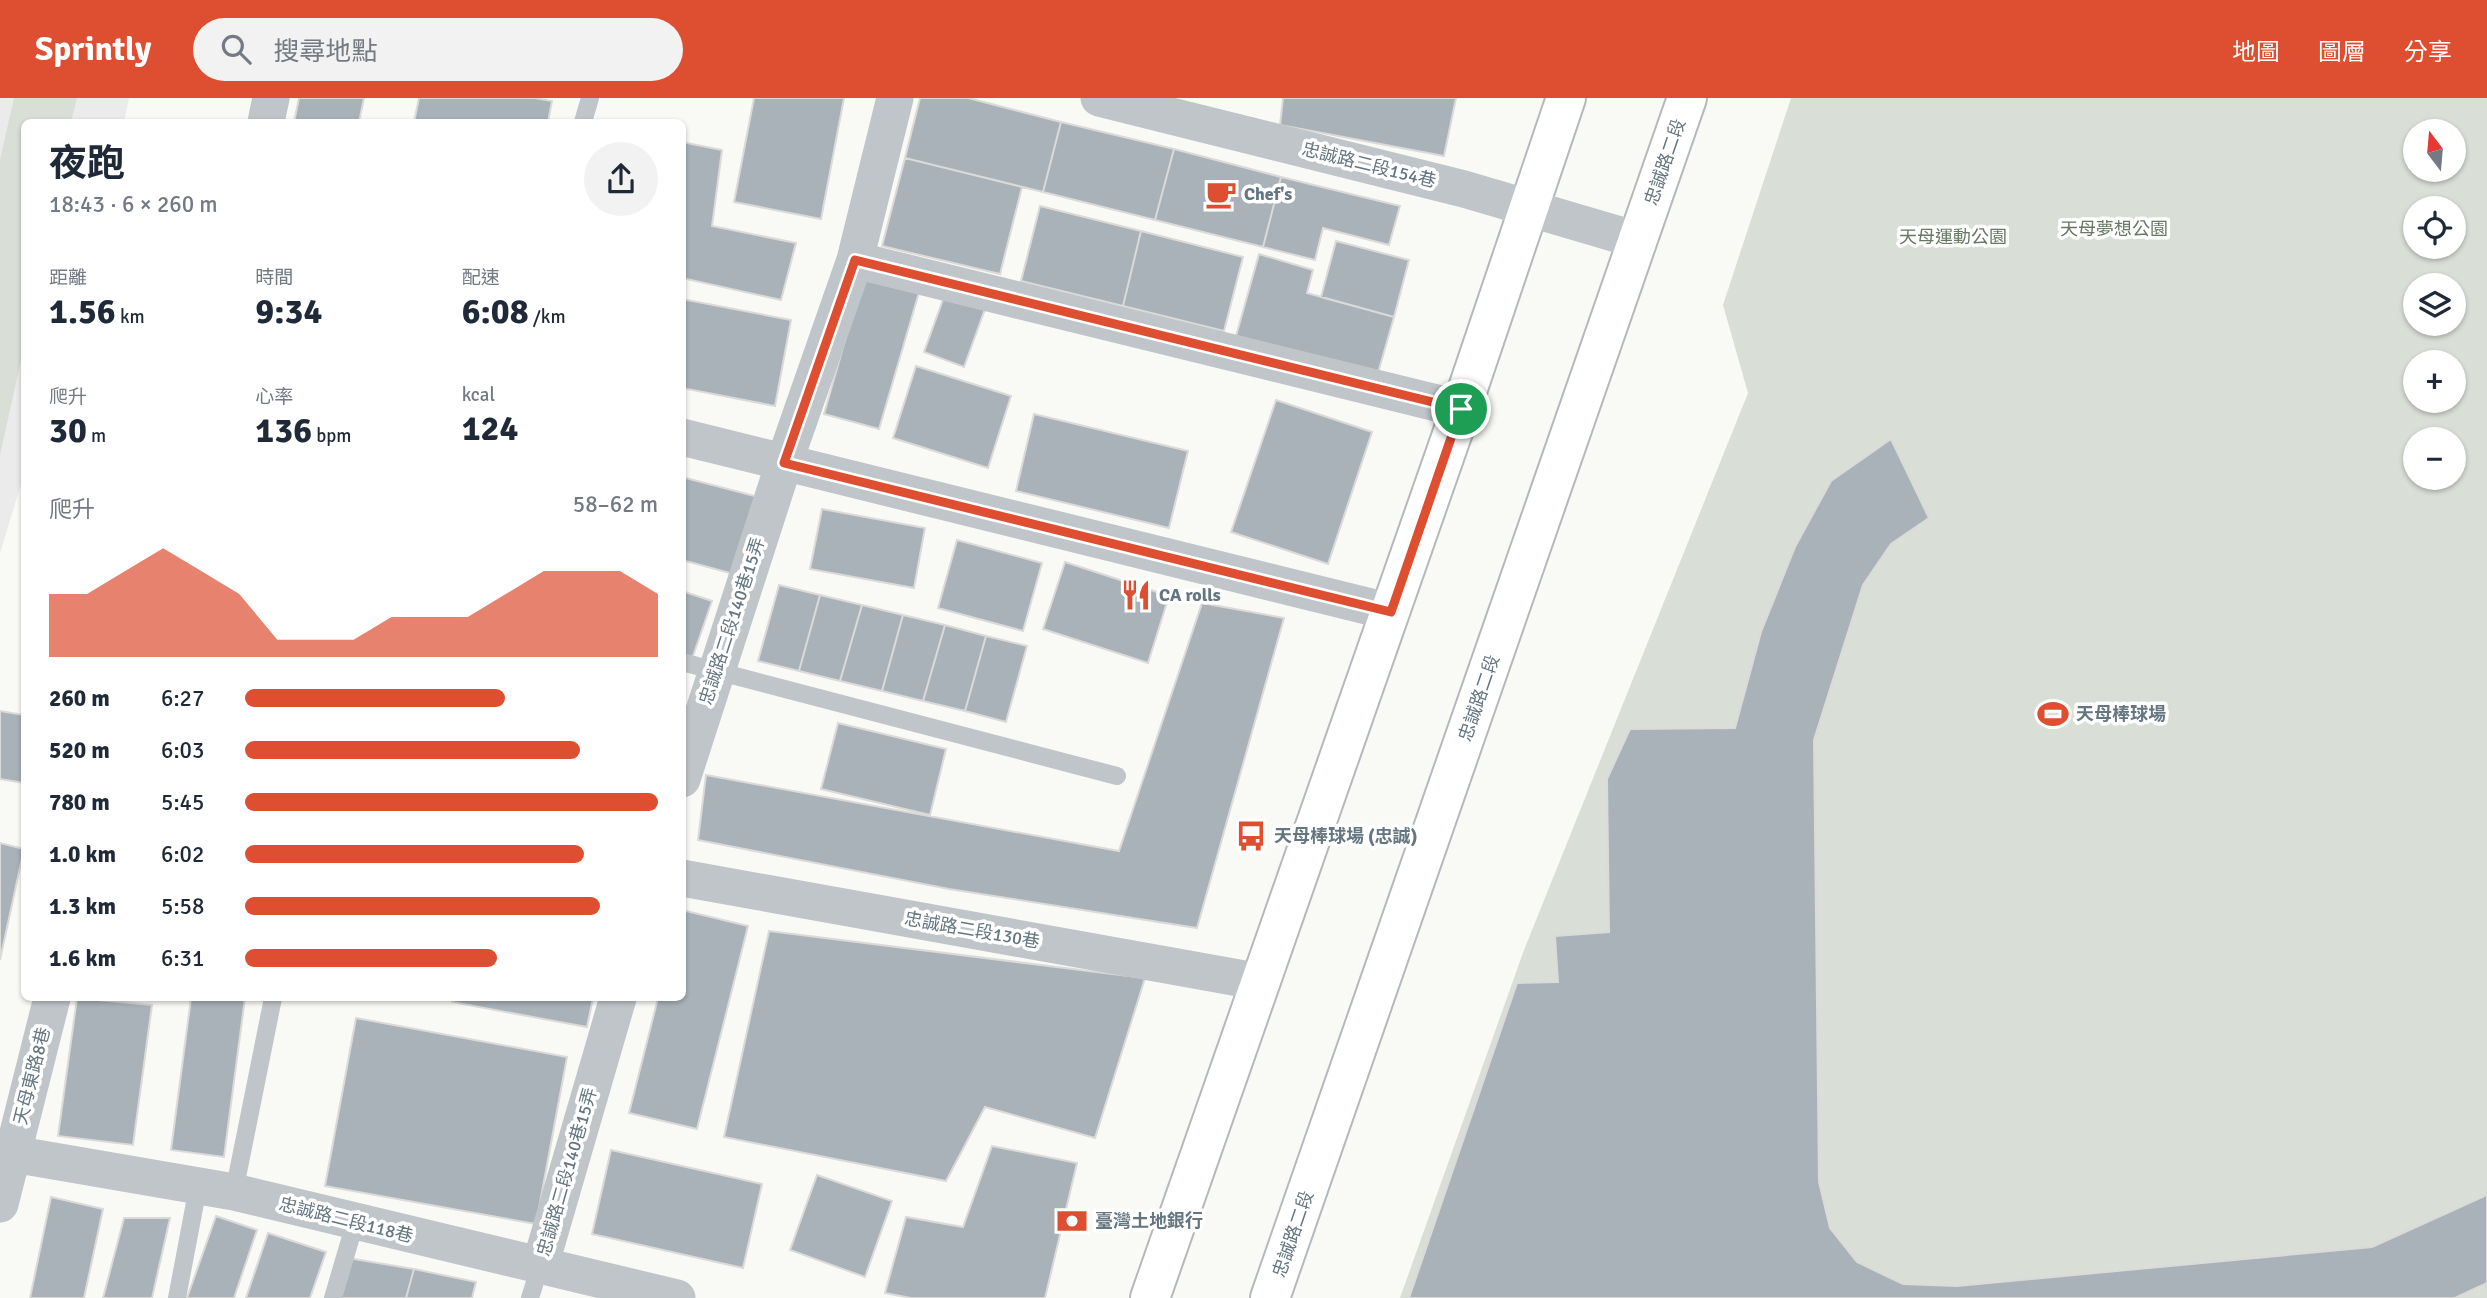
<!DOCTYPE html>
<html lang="zh-TW">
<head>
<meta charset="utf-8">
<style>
  :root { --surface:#fff; --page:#f2f2f3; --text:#1f2937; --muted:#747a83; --accent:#de4e31 }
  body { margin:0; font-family:Signika,"Noto Sans TC",sans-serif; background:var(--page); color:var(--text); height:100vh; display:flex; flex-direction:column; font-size:26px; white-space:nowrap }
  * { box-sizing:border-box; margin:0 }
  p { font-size:23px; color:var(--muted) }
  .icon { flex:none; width:38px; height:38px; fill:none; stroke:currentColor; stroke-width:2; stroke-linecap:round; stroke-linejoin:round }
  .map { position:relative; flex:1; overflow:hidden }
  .side { position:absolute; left:21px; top:21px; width:665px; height:882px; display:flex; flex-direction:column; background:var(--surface); border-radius:10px; box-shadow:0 2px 5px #0004 }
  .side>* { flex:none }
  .needle { width:46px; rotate:344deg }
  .buttons { position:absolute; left:2403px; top:21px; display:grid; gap:14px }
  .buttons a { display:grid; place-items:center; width:63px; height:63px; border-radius:50%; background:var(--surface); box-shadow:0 2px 5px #0004; font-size:35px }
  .pin { position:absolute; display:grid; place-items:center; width:60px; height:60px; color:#fff; margin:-30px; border:4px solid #fff; border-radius:50%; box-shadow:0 2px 7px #0007 }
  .round { display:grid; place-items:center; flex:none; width:74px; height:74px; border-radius:37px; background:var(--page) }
  .summary { display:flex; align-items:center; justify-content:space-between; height:119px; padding:0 28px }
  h1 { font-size:38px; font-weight:700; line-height:52px }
  .metrics { display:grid; grid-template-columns:repeat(3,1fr); gap:10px; height:119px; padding:7px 28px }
  .metrics div { display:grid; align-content:center }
  .metrics b { font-size:35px; font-weight:700 }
  .metrics small { font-size:19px; font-weight:400 }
  .metrics p { font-size:19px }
  .chart { height:196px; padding:14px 28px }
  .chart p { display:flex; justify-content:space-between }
  .chart svg { width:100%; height:126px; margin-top:7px; fill:var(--accent); opacity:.7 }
  ul { padding:0 28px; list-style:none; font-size:23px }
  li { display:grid; grid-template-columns:112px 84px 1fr; align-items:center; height:52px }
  li i { height:18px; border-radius:9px; background:var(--accent) }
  header { display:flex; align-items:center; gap:42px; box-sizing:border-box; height:98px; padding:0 35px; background:var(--accent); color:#fff }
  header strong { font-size:33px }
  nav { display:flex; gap:38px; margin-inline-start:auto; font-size:24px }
  .search { width:490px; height:63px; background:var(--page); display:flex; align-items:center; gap:18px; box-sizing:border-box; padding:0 24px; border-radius:38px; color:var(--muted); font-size:26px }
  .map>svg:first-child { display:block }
  .built { fill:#eaebea }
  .green { fill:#d9ded6; fill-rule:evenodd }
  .building { fill:#a9b2b8; stroke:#dbdad9; stroke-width:2 }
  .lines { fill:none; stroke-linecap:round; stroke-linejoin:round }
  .secondary-casing { stroke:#b3b9bd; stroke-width:42 }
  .lane { stroke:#c0c5c9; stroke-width:18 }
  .street { stroke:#c0c5c9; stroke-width:37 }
  .secondary { stroke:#fff; stroke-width:38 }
  .route-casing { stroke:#fff; stroke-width:14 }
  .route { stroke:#de4e31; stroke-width:9 }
  .labels { text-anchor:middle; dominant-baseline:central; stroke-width:7; stroke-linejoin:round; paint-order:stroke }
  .street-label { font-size:18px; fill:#657681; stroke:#fff }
  .poi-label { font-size:18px; font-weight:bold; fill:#657681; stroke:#fff; text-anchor:start }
  .park-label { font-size:18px; fill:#687963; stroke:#fff }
</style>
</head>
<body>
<header>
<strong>Sprintly</strong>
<div class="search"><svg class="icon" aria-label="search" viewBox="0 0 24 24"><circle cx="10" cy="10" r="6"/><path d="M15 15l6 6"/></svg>搜尋地點</div>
<nav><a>地圖</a><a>圖層</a><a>分享</a></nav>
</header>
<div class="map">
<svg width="2487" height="1200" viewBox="0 0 2487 1200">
  <rect width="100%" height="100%" fill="#f9f9f6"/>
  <path class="built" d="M0,0H129L124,24H24V376L0,455Z"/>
  <path class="green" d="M14,0H77L71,24H24V249L0,357V62Z
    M1791,0H2487V1200H1400L1524,852L1748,295L1723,207ZM2415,33H2454V72H2415ZM2415,110H2454V149H2415ZM2415,187H2454V226H2415ZM2415,264H2454V303H2415ZM2415,341H2454V380H2415Z"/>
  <path class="building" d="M299,0H364L359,24H294Z
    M419,0H535L552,3L548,24H414Z
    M754,0H844L821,121L734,104Z
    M920,0H968L1061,24L1043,94L905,60Z
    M1283,0H1456L1444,58L1280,27Z
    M1061,24L1174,51L1155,122L1043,94Z
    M682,44L722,52L712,128L796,145L781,202L682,180Z
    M1174,51L1281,79L1263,149L1155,122Z
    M905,60L1022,89L1000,176L882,148Z
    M1281,79L1400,108L1389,147L1323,130L1315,162L1263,149Z
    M1040,108L1141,133L1123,208L1021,183Z
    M1141,133L1243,159L1224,233L1123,208Z
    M1336,143L1409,162L1394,219L1321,199Z
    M1259,156L1313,172L1307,195L1394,219L1378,275L1236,238Z
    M864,176L920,191L879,331L824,316Z
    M945,196L985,211L964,269L924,254Z
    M682,201L791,222L775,308L682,290Z
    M916,268L1011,298L988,370L893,340Z
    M1276,302L1372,334L1328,466L1231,434Z
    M1034,316L1188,353L1169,430L1016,393Z
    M1891,341L1929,420L1891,446L1863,487L1814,642L1819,1084L1830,1130L1857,1164L1903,1186L1957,1188L2372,1149L2487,1097V1185L2455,1200H1409L1517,885L1558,884L1555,838L1609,834L1607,681L1630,631L1735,630L1761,534L1795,449L1831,383Z
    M682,379L762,400L741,478L682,462Z
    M822,411L925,430L914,490L810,471Z
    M957,442L1042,465L1023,533L938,510Z
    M1065,464L1169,498L1148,565L1043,531Z
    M779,487L820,497L799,573L758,563Z
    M682,493L712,503L692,561L682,558Z
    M820,497L862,507L840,583L799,573Z
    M1202,505L1284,520L1197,830L949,791L698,742L706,677L1119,753Z
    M862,507L903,517L882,593L840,583Z
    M903,517L945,527L923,603L882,593Z
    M945,527L986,538L965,613L923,603Z
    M986,538L1027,548L1006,624L965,613Z
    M0,613L24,617V685L0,681Z
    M838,625L946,651L930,717L821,691Z
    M0,745L24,751L0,862Z
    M682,812L748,828L697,1031L629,1015L658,900H682Z
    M769,833L1145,880L1095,1040L985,1009L946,1083L724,1039Z
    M77,900L152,907L133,1047L58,1038Z
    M191,900H245L224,1059L171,1052Z
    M453,900H593L587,929L452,904Z
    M356,920L567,959L536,1126L325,1088Z
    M992,1048L1077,1065L1045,1200H911L885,1195L906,1119L963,1129Z
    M611,1052L762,1086L743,1170L592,1136Z
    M817,1077L892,1103L865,1179L790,1152Z
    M51,1099L103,1111L84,1200H30Z
    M216,1118L257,1132L234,1200H187Z
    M124,1120H170L152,1200H103Z
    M268,1135L326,1154L310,1200H246Z
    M348,1160L414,1171L406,1200H340Z
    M414,1171L476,1184L472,1200H406Z"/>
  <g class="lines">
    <g class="secondary-casing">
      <path id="secondary" d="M1150,1200L1461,311L1566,0
        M1270,1200L1687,0"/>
    </g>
    <path class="lane" d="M583,24L590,0
      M682,564L1117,678
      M234,1094L273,900
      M177,1200L198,1089
      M333,1200L355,1125
      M530,1200L540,1168"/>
    <path class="street" d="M1099,0L1464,91L1637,142
      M266,24L271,0
      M855,162L1461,311
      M682,339L1391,514
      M682,681L784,365L855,162L895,0
      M682,780L1261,884
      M13,1056L234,1094L677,1200
      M0,1106L52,900
      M540,1168L618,900"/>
    <use href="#secondary" class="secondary"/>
  </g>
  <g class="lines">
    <g class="route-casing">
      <path id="route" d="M855,162L1461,311L1391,514L784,365Z"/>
    </g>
    <use href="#route" class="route"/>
  </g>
  <defs>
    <g id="cafe-bare" transform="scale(2.415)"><path d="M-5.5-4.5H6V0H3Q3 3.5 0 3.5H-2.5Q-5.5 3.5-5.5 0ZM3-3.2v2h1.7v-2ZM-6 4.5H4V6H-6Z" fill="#de4e31" stroke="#fff" stroke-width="2.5" paint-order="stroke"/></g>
    <g id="restaurant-bare" transform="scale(2.415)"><path d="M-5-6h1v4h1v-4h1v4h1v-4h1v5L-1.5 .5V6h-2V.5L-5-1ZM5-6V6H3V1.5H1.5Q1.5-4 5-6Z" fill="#de4e31" stroke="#fff" stroke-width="2.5" paint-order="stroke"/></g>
    <g id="stadium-bare" transform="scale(2.415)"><path d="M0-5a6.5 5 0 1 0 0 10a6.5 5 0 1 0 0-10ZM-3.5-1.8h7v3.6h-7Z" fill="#de4e31" stroke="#fff" stroke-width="2.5" paint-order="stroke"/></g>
    <g id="bus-bare" transform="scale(2.415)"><path d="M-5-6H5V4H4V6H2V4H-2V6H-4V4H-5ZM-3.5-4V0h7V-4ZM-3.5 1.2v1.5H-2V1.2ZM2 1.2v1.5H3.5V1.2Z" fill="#de4e31" stroke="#fff" stroke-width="2.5" paint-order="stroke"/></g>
    <g id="bank-bare" transform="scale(2.415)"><path d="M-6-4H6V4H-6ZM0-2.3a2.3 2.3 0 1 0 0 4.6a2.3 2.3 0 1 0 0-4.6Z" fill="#de4e31" stroke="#fff" stroke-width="2.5" paint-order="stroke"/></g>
  </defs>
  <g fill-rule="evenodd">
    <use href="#cafe-bare" x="1221" y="96"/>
    <use href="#restaurant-bare" x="1136" y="497"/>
    <use href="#stadium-bare" x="2053" y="616"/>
    <use href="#bus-bare" x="1251" y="738"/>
    <use href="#bank-bare" x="1072" y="1123"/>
  </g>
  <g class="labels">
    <g class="street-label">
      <text transform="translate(1665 64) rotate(-71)">忠誠路二段</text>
      <text transform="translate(1369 67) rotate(14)">忠誠路二段154巷</text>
      <text transform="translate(732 523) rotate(-72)">忠誠路二段140巷15弄</text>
      <text transform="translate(1479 600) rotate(-71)">忠誠路二段</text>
      <text transform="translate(972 832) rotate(10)">忠誠路二段130巷</text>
      <text transform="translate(32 978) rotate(-76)">天母東路8巷</text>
      <text transform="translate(567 1074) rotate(-74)">忠誠路二段140巷15弄</text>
      <text transform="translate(346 1122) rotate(14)">忠誠路二段118巷</text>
      <text transform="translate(1293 1136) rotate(-71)">忠誠路二段</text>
    </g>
    <g class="poi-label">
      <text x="1244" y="96">Chef's</text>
      <text x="1159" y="497">CA rolls</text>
      <text x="2076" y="616">天母棒球場</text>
      <text x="1274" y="738">天母棒球場 (忠誠)</text>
      <text x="1095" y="1123">臺灣土地銀行</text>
    </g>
    <g class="park-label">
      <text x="2114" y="131">天母夢想公園</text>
      <text x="1953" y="139">天母運動公園</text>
    </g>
  </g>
</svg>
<div class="buttons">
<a><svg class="needle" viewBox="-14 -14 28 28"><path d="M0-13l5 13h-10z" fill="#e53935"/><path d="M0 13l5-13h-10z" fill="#747a83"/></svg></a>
<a><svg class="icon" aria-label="locate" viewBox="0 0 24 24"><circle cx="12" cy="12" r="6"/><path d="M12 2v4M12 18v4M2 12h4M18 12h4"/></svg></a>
<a><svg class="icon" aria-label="layers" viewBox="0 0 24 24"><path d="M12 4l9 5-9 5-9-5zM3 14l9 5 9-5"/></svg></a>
<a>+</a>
<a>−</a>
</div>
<div class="pin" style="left:1461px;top:311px;background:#1e9e55"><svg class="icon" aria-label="arrive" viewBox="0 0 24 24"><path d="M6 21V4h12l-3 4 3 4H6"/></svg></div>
<section class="side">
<div class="summary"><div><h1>夜跑</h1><p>18:43 · 6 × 260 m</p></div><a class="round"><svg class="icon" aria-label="share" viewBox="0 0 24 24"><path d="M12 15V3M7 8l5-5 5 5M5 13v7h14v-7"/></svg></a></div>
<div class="metrics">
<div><p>距離</p><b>1.56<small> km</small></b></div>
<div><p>時間</p><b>9:34</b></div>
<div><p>配速</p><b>6:08<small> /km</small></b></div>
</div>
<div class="metrics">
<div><p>爬升</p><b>30<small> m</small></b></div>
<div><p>心率</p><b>136<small> bpm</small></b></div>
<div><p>kcal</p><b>124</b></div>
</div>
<div class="chart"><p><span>爬升</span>58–62 m</p>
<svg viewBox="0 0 160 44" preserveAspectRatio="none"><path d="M0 44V22L10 22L20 14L30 6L40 14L50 22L60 38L70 38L80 38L90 30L100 30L110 30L120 22L130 14L140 14L150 14L160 22V44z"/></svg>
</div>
<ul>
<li><b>260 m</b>6:27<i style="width:63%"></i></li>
<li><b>520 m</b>6:03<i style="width:81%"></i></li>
<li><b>780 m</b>5:45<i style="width:100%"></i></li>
<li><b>1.0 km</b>6:02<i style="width:82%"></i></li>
<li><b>1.3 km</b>5:58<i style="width:86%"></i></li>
<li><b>1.6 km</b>6:31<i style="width:61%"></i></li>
</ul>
</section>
</div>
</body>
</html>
